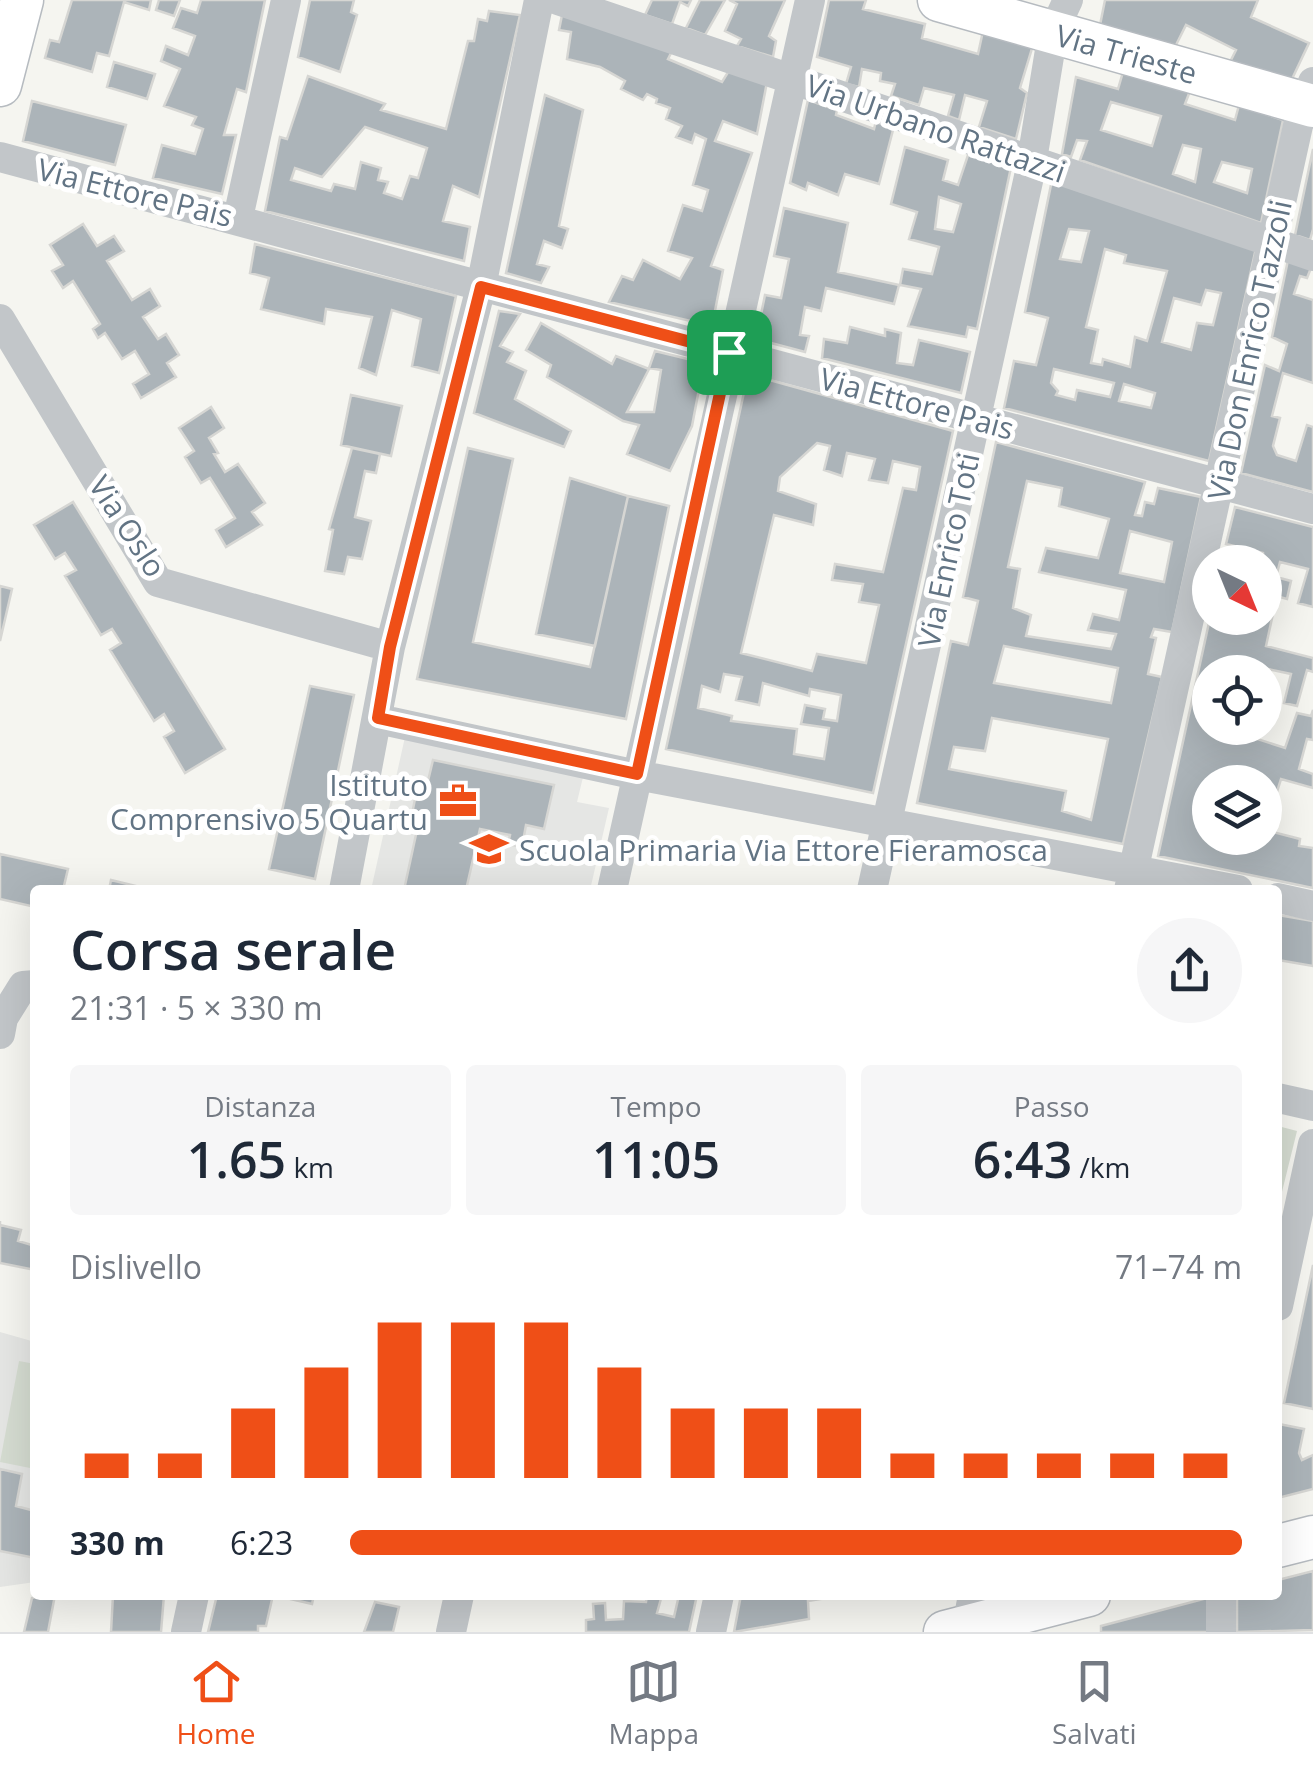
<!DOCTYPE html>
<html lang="it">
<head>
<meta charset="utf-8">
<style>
  :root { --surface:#fff; --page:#f6f6f7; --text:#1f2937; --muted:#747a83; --line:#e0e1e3; --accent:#ef4f17 }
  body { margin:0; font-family:"Open Sans",sans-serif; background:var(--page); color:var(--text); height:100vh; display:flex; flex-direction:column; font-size:38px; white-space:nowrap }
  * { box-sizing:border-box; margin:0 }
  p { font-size:32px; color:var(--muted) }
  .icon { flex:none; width:55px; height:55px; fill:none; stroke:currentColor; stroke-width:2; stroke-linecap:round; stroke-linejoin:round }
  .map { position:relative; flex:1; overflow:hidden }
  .side { position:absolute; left:30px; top:885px; width:1252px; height:715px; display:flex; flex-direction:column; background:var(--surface); border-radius:10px; box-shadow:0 10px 40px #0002 }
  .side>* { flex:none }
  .needle { width:65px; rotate:137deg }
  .fabs { position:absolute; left:1192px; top:545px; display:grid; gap:20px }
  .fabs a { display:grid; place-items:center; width:90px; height:90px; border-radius:50%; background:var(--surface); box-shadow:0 10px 40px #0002; font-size:50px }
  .pin { position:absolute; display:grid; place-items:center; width:85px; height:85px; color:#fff; margin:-42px; border-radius:20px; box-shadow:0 5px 15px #0006 }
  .round { display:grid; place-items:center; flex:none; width:105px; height:105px; border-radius:52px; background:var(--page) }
  .headline { display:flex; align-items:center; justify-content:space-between; height:170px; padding:0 40px }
  h1 { font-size:55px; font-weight:600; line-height:75px }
  .figures { display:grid; grid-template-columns:repeat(3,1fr); gap:15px; height:170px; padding:10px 40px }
  .figures div { display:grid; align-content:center; border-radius:10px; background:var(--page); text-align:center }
  .figures b { font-size:50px; font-weight:600 }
  .figures small { font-size:28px; font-weight:400 }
  .figures p { font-size:28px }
  .chart { height:280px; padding:20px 40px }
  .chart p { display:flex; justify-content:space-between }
  .chart svg { width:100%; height:180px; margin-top:10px; stroke:var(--accent); stroke-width:6 }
  ul { padding:0 40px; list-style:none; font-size:32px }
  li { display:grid; grid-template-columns:160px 120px 1fr; align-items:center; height:75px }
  li i { height:25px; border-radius:12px; background:var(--accent) }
  .menu { display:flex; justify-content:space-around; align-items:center; height:140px; border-top:2px solid var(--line); background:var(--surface); font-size:28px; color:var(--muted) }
  .menu a { display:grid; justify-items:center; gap:5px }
  .menu .on { color:var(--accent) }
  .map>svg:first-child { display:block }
  .built { fill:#e5e6e4 }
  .green { fill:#d5dcd1 }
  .building { fill:#acb4b9; stroke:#d6d6d3; stroke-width:2.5; fill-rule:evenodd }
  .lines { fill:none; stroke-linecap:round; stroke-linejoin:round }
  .secondary-casing { stroke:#b6bbc0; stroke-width:45 }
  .street { stroke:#c2c6c9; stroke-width:30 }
  .secondary { stroke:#fff; stroke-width:42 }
  .route-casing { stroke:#fff; stroke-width:20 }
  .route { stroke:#ef4f17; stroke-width:12 }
  .labels { text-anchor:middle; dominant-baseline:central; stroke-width:10; stroke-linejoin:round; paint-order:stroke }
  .street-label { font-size:30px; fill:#627484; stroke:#fff }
  .poi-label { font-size:30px; fill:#627484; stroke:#fff; text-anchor:end }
</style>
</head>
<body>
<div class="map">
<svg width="1313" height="1632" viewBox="0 0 1313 1632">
  <rect width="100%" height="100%" fill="#f5f5f0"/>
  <path class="built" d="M405,737L584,773L577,802L609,808L590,890H371Z
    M0,1332L35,1342V1582L0,1587Z"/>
  <path class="green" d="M1278,1126L1297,1131L1278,1208Z
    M19,1361L35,1364V1469L0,1462Z"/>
  <path class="building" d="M72,0H151L149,10L124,2L109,56L97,53L92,72L45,58L50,40L59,42Z
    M159,0H180L174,16L156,10Z
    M201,0H265L246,92L237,89L224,135H236L222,194L153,178L162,145L195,154L203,129L192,125L196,117L164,106L180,69L161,61L166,46L188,55L195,36L173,28L181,8L197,13Z
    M310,0H354L351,12L357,15L340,72L298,57Z
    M652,0H691L688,6L680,2L672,24L645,15Z
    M700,0H725L705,35L686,28Z
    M729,0H785L769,36L776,41L773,57L737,46L741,39L725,31L737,4Z
    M829,0H866L863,9L925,24L922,38L978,54L983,31L1033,45L1020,88L1027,93L1016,139L979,127L987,101L965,95L959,120L948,116L954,95L924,88L919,105L891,96L895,84L880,81L881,73L862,69L859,87L846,84L851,67L817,57Z
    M1105,0H1258L1251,17L1309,43L1292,79L1230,62L1236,50L1186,25L1175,47L1100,25Z
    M489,11L520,15L479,197L453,186L443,221L470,227L464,261L265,211L280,137L287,139L308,76L385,104L381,110L446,129L468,41H474L478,19L487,21ZM365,127L427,148L418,178L410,176L402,199L384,193L388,182L378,180L381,168L361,162L355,189L334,184L331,191L291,180L295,168L322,177Z
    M562,15L672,51L668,59L722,82L730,69L767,82L757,134L723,121L715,141L752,153L711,266L723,270L712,326L609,302L622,276L633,280L643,260L680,279L692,258L668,251L683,205L702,211L708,190L693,185L706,139L695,134L692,143L676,137L682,126L666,119L670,108L656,103L657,99L647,94L643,100L621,89L625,81L600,67L567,59L571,32L559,30Z
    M114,62L155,74L147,99L107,87Z
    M1123,72L1190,91L1185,104L1235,120L1239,105L1283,120L1261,223L1080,160L1087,141L1077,140L1071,157L1062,154L1076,77L1118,89ZM1111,102L1161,116L1152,146L1101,130ZM1183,145L1201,149L1195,182L1173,174ZM1222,162L1252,169L1247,193L1214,182Z
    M545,95L583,110L559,226L568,229L562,248L544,241L537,264L549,267L541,283L506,273Z
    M808,100L837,110L836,115L874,129L876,121L893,130L879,184L845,174L838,195L808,183L806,190L790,183Z
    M32,101L126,125L115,165L23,141Z
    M905,147L948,160L943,180L958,185L969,152L1011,167L977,329L968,327L966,337L908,326L921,289L900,285L903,269L932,274L939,247L909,239L917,212L891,204ZM939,197L961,204L953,232L935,229Z
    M1313,149V229L1310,240L1295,235Z
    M1052,180L1256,248L1209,461L1004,408L1014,361L1036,365L1048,318L1025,312ZM1069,229L1089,231L1081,262L1060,259ZM1105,249L1126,255L1124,263L1167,271L1147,341L1135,337L1130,367L1103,359L1102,365L1091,363L1098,330L1086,327ZM1206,290L1221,293L1213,325L1197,323L1191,350L1162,342L1174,298L1201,305ZM1054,369L1114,383L1110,397L1077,390L1075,400L1056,395L1058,391L1051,383ZM1124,384L1155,393L1151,408L1119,401Z
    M784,208L848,223L838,272L899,285L894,304L826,288L821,311L805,307L800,335L809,336L805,352L756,339L765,295L781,298L789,259L774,256Z
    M83,224L97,246L114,236L124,251L107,261L132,300L150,289L160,306L143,317L158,339L166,334L179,355L167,363L176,377L141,398L133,384L149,374L135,351L122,359L105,333L98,338L93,329L100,324L73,281L63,288L52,271L63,265L50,245Z
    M255,244L456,296L439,373L412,366L421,319L392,310L376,375L359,368L372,317L326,309L324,324L261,309L269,278L250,273Z
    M1288,260L1311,268L1307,278L1300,276L1294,294L1313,300V383L1283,373L1272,416L1280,418L1273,446L1277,455L1296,461L1307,425L1313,427V492L1241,473L1265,365L1279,371L1287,344L1272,337Z
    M499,311L520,314L500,346L513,352L507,362L526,371L515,399L571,431L564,447L474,413Z
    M541,323L612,364L616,356L649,369L627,412H654L661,370L649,368L655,351L704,363L692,426L670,471L627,454L639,425L623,421L547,377L551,365L526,350Z
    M850,327L885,336V329L901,333L897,363L913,365L919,340L970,352L961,393L822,358L824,339L847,343Z
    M748,374L953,431L873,793L666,749ZM817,443L830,446L824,470L842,476L847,453L875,459L869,480L888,483L893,461L920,467L916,490L903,488L883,572L835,564L832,580L863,584L859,602L879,605L866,663L817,654L812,671L741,653L774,515L813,525L816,504L778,491L780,477ZM724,674L742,677L736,700L759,705L763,683L809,696L810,689L841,695L837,721L823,719L825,709L805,705L801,724L829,728L824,759L794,754L797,729L731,721L732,716L698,708L702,686L720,692Z
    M351,395L402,406L391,456L341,445Z
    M211,407L224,428L209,438L218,453L214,454L225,472L238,464L265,503L252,512L262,525L226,547L216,530L235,518L210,478L201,483L185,457L194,451L179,428Z
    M996,442L1145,482L1135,515L1142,516L1145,502L1154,504L1158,488L1201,497L1172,632L1154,629L1151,637L1156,638L1148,674L1162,677L1123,844L917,803L951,641L968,645L978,601L963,597ZM1027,481L1062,488L1059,506L1109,519L1098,558L1046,548L1039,572L1126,590L1119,620L1093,614L1088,630L1116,634L1111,649L1026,636L1031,615L1013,608L1020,569L1008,567ZM1130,531L1172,542L1164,582L1120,573ZM1004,646L1118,668L1111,703L994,683ZM992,718L1108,739L1091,820L1062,811L1066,791L949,769L954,747L985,751Z
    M352,448L380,454L376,473L365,471L355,517L371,521L362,559L348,557L344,574L325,571L333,530L329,529Z
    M468,448L513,459L473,642L590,667L628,496L669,506L626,719L417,679Z
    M570,478L628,496L595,646L536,634Z
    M73,502L225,749L185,773L164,737L174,731L164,714L154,721L110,650L121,643L112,629L101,635L65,576L76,570L65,553L55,559L34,525Z
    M1235,507L1313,527V607L1298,603L1308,569L1280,562L1276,577L1291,581L1287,599L1265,593L1263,553L1226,544Z
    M0,586L12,589L0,641Z
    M1265,606L1274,609L1266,646L1313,658V672L1307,670L1297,706L1284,703L1291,674L1259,667L1258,672H1210V728H1247L1245,735L1285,748L1297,713L1311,716L1313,710V740L1307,739L1299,769L1313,774V788L1281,779L1274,801L1265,797V782H1256L1258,777L1235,772L1233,782H1210V838H1265V830L1300,839L1299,846L1313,848V888L1158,856L1210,618H1265Z
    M310,686L354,695L315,879L269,869Z
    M433,760L554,785L544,829L526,825L522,847L508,844L510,835L480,829L466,890H404L420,816L412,814L418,784L427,785Z
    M0,854L68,869L63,890H35V907L0,899Z
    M111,880L152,890H109Z
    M1278,915L1313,921V966L1278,960Z
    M0,1221V1225L21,1230L18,1241L35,1246V1270L0,1263Z
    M1313,1265V1409L1284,1403Z
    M1279,1424L1304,1429L1299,1453L1302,1460L1313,1455V1489L1278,1498Z
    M0,1469L22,1474L16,1506L35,1511V1558L0,1551Z
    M1313,1571V1630L1237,1632V1595H1278V1580Z
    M41,1595H55L48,1632H24L32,1598Z
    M113,1595H164L161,1632H111Z
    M217,1595H314L312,1604L273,1595L266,1626H258V1632H208Z
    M647,1595H662L657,1613L674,1617L679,1595H697L689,1632H586V1620L594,1619L593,1604L605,1603L606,1620L623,1619L624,1601L646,1602Z
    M741,1595H845L808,1601L809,1619L734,1632Z
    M1207,1598L1210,1632H1101V1626Z
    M375,1602L399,1607L393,1632H364Z"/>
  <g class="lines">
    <g class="secondary-casing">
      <g id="secondary">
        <path id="s1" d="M939,0L1313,106"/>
        <path d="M0,85L22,0"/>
        <path d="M1278,1546L1313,1537"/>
        <path d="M945,1632L1089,1595"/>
      </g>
    </g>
    <path class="street" d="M558,0L1313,256
      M0,157L1313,509
      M238,218L286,0
      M0,319L158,582L390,647
      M378,719L637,775L1238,890
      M344,890L390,647L481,287L539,0
      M612,890L810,0
      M872,890L1030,172L1053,32L1068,0
      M1129,890L1301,112L1313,82
      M1278,898L1313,906
      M0,1034L3,1018L23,986L35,985
      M1278,1098L1313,1106
      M1278,1306L1313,1144
      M186,1632L194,1595
      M451,1632L459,1595
      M711,1632L719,1595
      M966,1632L973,1595
      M1221,1632V1595"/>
    <use href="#secondary" class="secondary"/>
  </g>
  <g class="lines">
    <g class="route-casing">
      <path id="route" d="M481,287L729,352L637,774L378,718L390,647Z"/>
    </g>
    <use href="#route" class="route"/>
  </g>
  <defs>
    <g id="office-bare" transform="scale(3)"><path d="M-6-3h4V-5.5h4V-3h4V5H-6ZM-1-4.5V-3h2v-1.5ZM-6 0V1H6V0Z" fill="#ef4f17" stroke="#fff" stroke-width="2.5" paint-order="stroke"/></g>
    <g id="school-bare" transform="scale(3)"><path d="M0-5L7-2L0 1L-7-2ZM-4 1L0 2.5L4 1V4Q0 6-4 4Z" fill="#ef4f17" stroke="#fff" stroke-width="2.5" paint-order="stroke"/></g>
  </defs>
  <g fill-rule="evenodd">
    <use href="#office-bare" x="458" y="801"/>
    <use href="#school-bare" x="489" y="849"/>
  </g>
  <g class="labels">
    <g class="street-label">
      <text stroke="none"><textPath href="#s1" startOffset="195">Via Trieste</textPath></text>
      <text transform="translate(936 128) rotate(19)">Via Urbano Rattazzi</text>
      <text transform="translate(135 192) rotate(14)">Via Ettore Pais</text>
      <text transform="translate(1249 350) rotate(-78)">Via Don Enrico Tazzoli</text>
      <text transform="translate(917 403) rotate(15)">Via Ettore Pais</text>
      <text transform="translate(128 526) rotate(57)">Via Oslo</text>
      <text transform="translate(948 550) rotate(-78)">Via Enrico Toti</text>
    </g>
    <g class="poi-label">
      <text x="428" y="784">Istituto<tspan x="428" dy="34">Comprensivo 5 Quartu</tspan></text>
      <text x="519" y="849" text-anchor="start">Scuola Primaria Via Ettore Fieramosca</text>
    </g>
  </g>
</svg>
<div class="fabs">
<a><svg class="needle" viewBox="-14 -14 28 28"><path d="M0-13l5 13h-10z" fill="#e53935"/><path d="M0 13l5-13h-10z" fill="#747a83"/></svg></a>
<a><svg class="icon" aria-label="locate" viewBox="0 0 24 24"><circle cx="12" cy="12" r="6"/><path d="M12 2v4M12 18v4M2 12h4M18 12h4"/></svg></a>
<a><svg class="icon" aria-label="layers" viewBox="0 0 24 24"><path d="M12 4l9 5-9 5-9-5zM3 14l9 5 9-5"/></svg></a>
</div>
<div class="pin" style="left:729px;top:352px;background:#1e9e55"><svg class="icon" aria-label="arrive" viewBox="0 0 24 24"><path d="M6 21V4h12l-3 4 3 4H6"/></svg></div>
<section class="side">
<div class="headline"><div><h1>Corsa serale</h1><p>21:31 · 5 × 330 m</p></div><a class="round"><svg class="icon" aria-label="share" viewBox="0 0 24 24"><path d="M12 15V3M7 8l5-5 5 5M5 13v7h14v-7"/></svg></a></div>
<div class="figures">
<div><p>Distanza</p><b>1.65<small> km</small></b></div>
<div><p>Tempo</p><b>11:05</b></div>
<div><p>Passo</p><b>6:43<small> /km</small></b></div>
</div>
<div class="chart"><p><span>Dislivello</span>71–74 m</p>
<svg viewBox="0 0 160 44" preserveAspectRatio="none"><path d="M5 44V38M15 44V38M25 44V27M35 44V17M45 44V6M55 44V6M65 44V6M75 44V17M85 44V27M95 44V27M105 44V27M115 44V38M125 44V38M135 44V38M145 44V38M155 44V38"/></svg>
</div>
<ul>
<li><b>330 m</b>6:23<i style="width:100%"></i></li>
</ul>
</section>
</div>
<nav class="menu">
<a class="on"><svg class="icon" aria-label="home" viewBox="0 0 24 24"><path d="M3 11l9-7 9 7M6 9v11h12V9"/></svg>Home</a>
<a><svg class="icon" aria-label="map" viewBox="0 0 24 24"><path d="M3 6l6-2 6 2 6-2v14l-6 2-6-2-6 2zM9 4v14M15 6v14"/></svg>Mappa</a>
<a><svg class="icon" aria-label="saved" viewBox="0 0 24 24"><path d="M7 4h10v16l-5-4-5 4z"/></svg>Salvati</a>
</nav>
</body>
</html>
